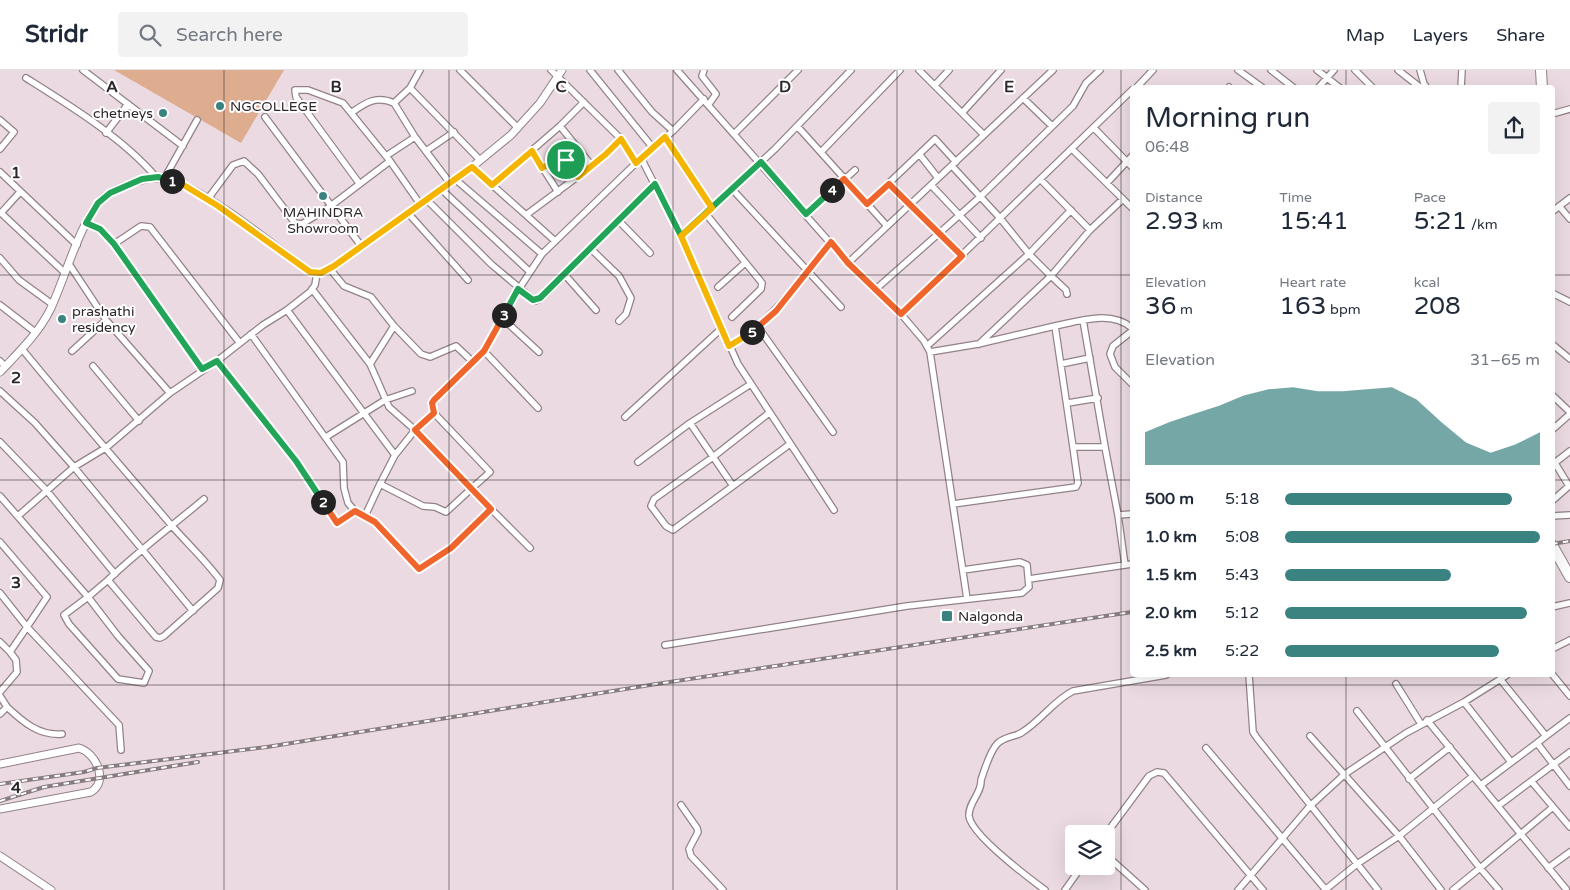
<!DOCTYPE html>
<html lang="en">
<head>
<meta charset="utf-8">
<style>
  :root { --surface:#fff; --page:#f2f2f3; --text:#1f2937; --muted:#747a83; --line:#e0e1e3; --accent:#3b8381 }
  body { margin:0; font-family:"Varela Round",sans-serif; background:var(--page); color:var(--text); height:100vh; display:flex; flex-direction:column; font-size:19px; white-space:nowrap }
  * { box-sizing:border-box; margin:0 }
  p { font-size:16px; color:var(--muted) }
  .icon { flex:none; width:28px; height:28px; fill:none; stroke:currentColor; stroke-width:2; stroke-linecap:round; stroke-linejoin:round }
  .map { position:relative; flex:1; overflow:hidden }
  .details { position:absolute; left:1130px; top:15px; width:425px; height:592px; display:flex; flex-direction:column; background:var(--surface); border-radius:5px; box-shadow:0 5px 20px #0002 }
  .details>* { flex:none }
  .buttons { position:absolute; left:1065px; top:755px; display:grid; gap:10px }
  .buttons a { display:grid; place-items:center; width:50px; height:50px; border-radius:5px; background:var(--surface); box-shadow:0 5px 20px #0002; font-size:25px }
  .pin { position:absolute; display:grid; place-items:center; width:42px; height:42px; color:#fff; margin:-21px; border:2px solid #fff; border-radius:50%; box-shadow:0 1px 5px #0007 }
  .km { position:absolute; width:25px; height:25px; margin:-12px; border-radius:50%; background:#222; color:#fff; font-size:14px; line-height:25px; text-align:center }
  .round { display:grid; place-items:center; flex:none; width:52px; height:52px; border-radius:5px; background:var(--page) }
  .head { display:flex; align-items:center; justify-content:space-between; height:85px; padding:0 15px }
  h1 { font-size:28px; font-weight:600; line-height:38px }
  .figures { display:grid; grid-template-columns:repeat(3,1fr); gap:8px; height:85px; padding:5px 15px }
  .figures div { display:grid; align-content:center }
  .figures b { font-size:25px; font-weight:600 }
  .figures small { font-size:14px; font-weight:400 }
  .figures p { font-size:14px }
  .chart { height:140px; padding:10px 15px }
  .chart p { display:flex; justify-content:space-between }
  .chart svg { width:100%; height:90px; margin-top:5px; fill:var(--accent); opacity:.7 }
  ul { padding:0 15px; list-style:none; font-size:16px }
  li { display:grid; grid-template-columns:80px 60px 1fr; align-items:center; height:38px }
  li i { height:12px; border-radius:6px; background:var(--accent) }
  header { display:flex; align-items:center; gap:30px; box-sizing:border-box; height:70px; padding:0 25px; background:var(--surface); border-bottom:1px solid var(--line) }
  header strong { font-size:24px }
  nav { display:flex; gap:28px; margin-inline-start:auto; font-size:18px }
  .search { width:350px; height:45px; background:var(--page); display:flex; align-items:center; gap:12px; box-sizing:border-box; padding:0 18px; border-radius:5px; color:var(--muted); font-size:19px }
  .map>svg:first-child { display:block }
  .green { fill:#deac8e }
  .lines { fill:none; stroke-linecap:round; stroke-linejoin:round }
  .minor-casing { stroke:#928289; stroke-width:8 }
  .tertiary-casing { stroke:#928289; stroke-width:9 }
  .trunk-casing { stroke:#928289; stroke-width:12 }
  .minor { stroke:#fff; stroke-width:5.5 }
  .tertiary { stroke:#fff; stroke-width:7 }
  .trunk { stroke:#fff; stroke-width:10 }
  .rail-casing { stroke:#887c81; stroke-width:4 }
  .rail { stroke:#fff; stroke-width:2; stroke-dasharray:5.5; stroke-linecap:butt }
  .split-1-casing { stroke:#fff; stroke-width:10 }
  .split-2-casing { stroke:#fff; stroke-width:10 }
  .split-3-casing { stroke:#fff; stroke-width:10 }
  .split-4-casing { stroke:#fff; stroke-width:10 }
  .split-5-casing { stroke:#fff; stroke-width:10 }
  .split-6-casing { stroke:#fff; stroke-width:10 }
  .split-1 { stroke:#f5b400; stroke-width:6 }
  .split-2 { stroke:#22a559; stroke-width:6 }
  .split-3 { stroke:#f0652b; stroke-width:6 }
  .split-4 { stroke:#22a559; stroke-width:6 }
  .split-5 { stroke:#f0652b; stroke-width:6 }
  .split-6 { stroke:#f5b400; stroke-width:6 }
  .grid { fill:none; stroke:#2f282b; stroke-width:1; stroke-opacity:0.55 }
  .poi-dot { fill:#3b8381; stroke:#fff; stroke-width:2 }
  .labels { text-anchor:middle; dominant-baseline:central; stroke-width:4; stroke-linejoin:round; paint-order:stroke }
  .poi-label { font-size:14px; fill:#2f282b; stroke:#fff; text-anchor:start }
  .grid-label { font-size:16px; text-anchor:middle; font-weight:bold; fill:#2f282b; stroke:#fff; stroke-width:4; stroke-linejoin:round; paint-order:stroke }
</style>
</head>
<body>
<header>
<strong>Stridr</strong>
<div class="search"><svg class="icon" aria-label="search" viewBox="0 0 24 24"><circle cx="10" cy="10" r="6"/><path d="M15 15l6 6"/></svg>Search here</div>
<nav><a>Map</a><a>Layers</a><a>Share</a></nav>
</header>
<div class="map">
<svg width="1570" height="820" viewBox="0 0 1570 820">
  <rect width="100%" height="100%" fill="#ebdae2"/>
  <path class="green" d="M114,0H284L241,73Z"/>
  <g class="lines">
    <g class="minor-casing">
      <path id="minor" d="M83,0L183,76
        M460,0L518,58
        M551,0L621,69L636,93
        M590,0L653,78
        M618,0L652,42L673,61
        M677,0L848,193L901,244L924,271L930,282L967,529
        M704,0L702,6L716,24L709,34
        M919,0L984,65
        M1238,0L1263,18
        M1271,0L1294,18
        M1317,0L1340,18
        M1355,0L1373,18
        M1398,0L1421,18
        M1420,0L1424,14L1427,18
        M26,8C69,35 123,68 156,107
        M935,15L949,0
        M1229,17L1230,18
        M410,18L480,90
        M1136,18L1153,0
        M1318,18L1334,0
        M1461,18L1462,0
        M1023,28L1052,56
        M394,33L410,18L420,0
        M351,43C365,33 376,25 394,33L415,67
        M962,43L1001,0
        M1552,44L1570,39
        M265,47L362,177
        M0,50L14,62L0,79
        M560,56L592,96
        M798,57L887,156
        M1094,58L1132,97
        M106,63L128,34
        M735,63L798,0
        M665,67L712,138
        M1073,80L1132,138
        M426,81L454,62
        M532,81L558,122
        M821,82L900,0
        M920,85L938,108
        M386,86L415,67L450,113
        M641,88L681,166L738,294L834,440
        M472,97L526,145L592,96L621,69
        M543,98L561,87L566,90L578,107
        M0,102L77,175
        M164,109L197,50
        M455,109L542,184
        M1041,110L1090,160
        M359,113L296,27L295,20H308L343,33L390,91
        M1107,113L1132,86
        M492,115L560,56L584,32
        M889,115L963,186
        M931,115L981,168
        M441,119L529,201
        M732,119L841,237
        M20,122L1,143L65,203
        M207,130L233,95L244,91L258,104L295,153L302,154L328,138L390,91L420,134
        M427,130L491,194L535,231L540,229L655,114
        M867,134L935,69L956,92
        M1559,136L1570,149
        M1553,141L1570,128
        M408,143L468,210
        M706,144L762,213L761,219L732,247
        M806,144L855,100
        M526,145L555,171
        M618,150L650,183
        M86,153L100,159L114,174L202,299
        M681,166L775,79L851,0
        M114,174L141,156L150,157L239,272
        M590,178L619,206L631,228L626,244L619,251
        M0,188L19,210L52,234
        M848,193L1053,0
        M69,194L106,250
        M330,199L344,216L371,227L394,256L421,284L430,287L456,276L473,292
        M565,205L596,240
        M718,217L745,193
        M312,219L370,294L389,337L415,360L434,343
        M876,219L980,127L1073,36L1086,13L1100,0
        M1552,223L1570,232
        M1067,224L1066,220L1051,206L1090,160L1123,129
        M0,235L35,262
        M287,240L395,385
        M901,244L1132,20
        M502,248L539,282
        M1083,250L1105,377
        M1055,256C1080,251 1111,240 1132,258
        M758,257L833,362
        M1132,261L1113,276L1110,284L1115,297L1132,314
        M251,264L343,392L344,418L348,433L355,441L375,452L419,499L451,478L491,439
        M979,274L1051,206L1029,184L1071,140
        M1552,274L1570,289
        M729,276C775,250 797,212 831,172
        M927,276L1029,184L1000,148L952,96
        M22,279C71,339 122,397 172,456C188,474 206,491 220,510L218,518L164,566L160,568L156,567L108,510C138,481 172,456 204,429
        M72,281L106,250L170,323
        M484,281L538,338
        M930,282L978,274L1055,256L1073,377H1105L1118,445L1132,444
        M0,291L5,296
        M217,291L296,391L337,453L355,441
        M370,294L394,256
        M1061,294L1090,288
        M93,296L139,351
        M0,321L35,353L74,397L193,541
        M1552,325L1570,342
        M1068,333L1098,328
        M625,347L722,258
        M690,353L733,416L673,460L666,456L651,436L654,429L713,387L769,343
        M415,360L471,419L446,442L435,437L423,436L380,414L395,385Z
        M1552,360L1570,344
        M326,367L385,330L412,321
        M0,372L47,421L115,504
        M638,392L690,353L751,314
        M1552,395L1570,381
        M733,416L790,374
        M0,426L88,527L64,545L69,554L118,609L144,613L149,601L118,566L88,527L108,510
        M1552,431L1569,416L1555,393
        M953,434L1076,417L1078,413L1073,377
        M1118,445L1125,495
        M18,446L74,397L107,377L170,323L217,291L263,255L287,240L310,222L315,215L317,203
        M365,446L380,414
        M1552,446L1570,445
        M0,472L47,527L27,557L119,655L121,680
        M530,478L471,419L490,402L434,343L431,333L484,281L509,234L542,184L636,93L673,61L704,29
        M1029,509L1132,494
        M0,523L27,557L10,582L0,572
        M1552,537L1570,533
        M665,575L907,536L1022,523L1029,517L1027,495L1020,492L963,500
        M1552,579L1570,570
        M1552,604L1570,626
        M1249,605L1253,662L1257,668L1378,820
        M1500,609L1546,666L1537,673L1570,716
        M1396,614L1421,654
        M0,622L17,602L16,590L10,582
        M0,626L7,637
        M1464,632L1511,692
        M1357,641L1480,798L1453,820
        M0,644L7,637C23,652 39,666 62,664
        M1427,650L1566,819
        M1310,666L1399,766L1441,820
        M1546,666L1570,648
        M1206,678L1326,820
        M1409,709L1450,677
        M1532,712L1570,757
        M1481,715L1537,673
        M681,735L697,758L698,762L689,779L691,786L723,820
        M1498,736L1570,682
        M1106,764L1149,706L1157,702L1164,703L1263,820
        M1106,785L1145,820
        M1548,798L1570,782
        M1045,820C1029,808 971,765 969,746C968,733 982,723 981,710C985,699 989,683 997,674C1003,667 1014,667 1021,663C1041,651 1053,631 1073,621L1166,605
        M1065,820L1082,796
        M1238,820L1310,736L1345,704L1406,663L1464,632L1507,605
        M1325,820L1357,794L1399,766L1473,706
        M1499,820L1480,798L1553,737"/>
    </g>
    <g class="tertiary-casing">
      <path id="tertiary" d="M0,302C18,283 38,264 50,240C64,211 80,152 101,130C109,122 120,118 130,114C149,106 163,106 181,114C223,133 272,175 310,202L321,203L334,196L472,97L511,65L540,33L562,0
        M0,694L79,678C96,683 109,711 91,722L0,739
        M0,786L51,820"/>
    </g>
    <g class="trunk-casing">
      <path id="trunk" d="M1541,0L1542,18
        M1552,475L1570,507"/>
    </g>
    <use href="#minor" class="minor"/>
    <use href="#tertiary" class="tertiary"/>
    <use href="#trunk" class="trunk"/>
    <g class="rail-casing">
      <path id="rail" d="M1552,474L1570,471
        M0,714L84,702L97,698L267,677L650,615L1132,542
        M0,731L44,717L198,692"/>
    </g>
    <use href="#rail" class="rail"/>
  </g>
  <g class="lines">
    <g class="split-1-casing">
      <path id="split-1" d="M172,111L182,114L218,136L310,202L321,203L334,196L472,97L492,115L532,81L542,98L561,87L566,90"/>
    </g>
    <g class="split-2-casing">
      <path id="split-2" d="M172,111L158,107L142,109L110,123L98,133L86,153L100,159L114,174L202,299L217,291L296,391L323,432"/>
    </g>
    <g class="split-3-casing">
      <path id="split-3" d="M323,432L337,453L355,441L375,452L419,499L451,478L491,439L415,360L434,343L432,333L434,330L484,281L504,245"/>
    </g>
    <g class="split-4-casing">
      <path id="split-4" d="M504,245L518,219L533,230L540,228L655,114L681,166L761,92L806,144L832,120"/>
    </g>
    <g class="split-5-casing">
      <path id="split-5" d="M752,262L776,241L831,172L848,193L901,244L962,186L889,114L867,134L844,109L832,120"/>
    </g>
    <g class="split-6-casing">
      <path id="split-6" d="M566,90L578,107L606,84L621,69L636,93L665,67L712,138L681,166L729,276L752,262"/>
    </g>
    <use href="#split-1" class="split-1"/>
    <use href="#split-2" class="split-2"/>
    <use href="#split-3" class="split-3"/>
    <use href="#split-4" class="split-4"/>
    <use href="#split-5" class="split-5"/>
    <use href="#split-6" class="split-6"/>
  </g>
  <path class="grid" d="M224,0V820M449,0V820M673,0V820M897,0V820M1121,0V820M1346,0V18M0,205H1132M1552,205H1570M0,410H1132M1552,410H1570M1346,605V820M0,615H1570"/>
  <g class="poi-dot">
    <circle cx="220" cy="36" r="5"/>
    <circle cx="163" cy="43" r="5"/>
    <circle cx="323" cy="126" r="5"/>
    <circle cx="62" cy="249" r="5"/>
    <rect x="941" y="540" width="12" height="12" rx="2.5"/>
  </g>
  <g class="labels">
    <g class="poi-label">
      <text x="230" y="36">NGCOLLEGE</text>
      <text x="153" y="43" text-anchor="end">chetneys</text>
      <text x="323" y="142" text-anchor="middle">MAHINDRA<tspan x="323" dy="16">Showroom</tspan></text>
      <text x="72" y="241">prashathi<tspan x="72" dy="16">residency</tspan></text>
      <text x="958" y="546">Nalgonda</text>
    </g>
  </g>
  <g class="grid-label">
    <text x="112" y="22">A</text>
    <text x="336" y="22">B</text>
    <text x="561" y="22">C</text>
    <text x="785" y="22">D</text>
    <text x="1009" y="22">E</text>
    <text x="16" y="108">1</text>
    <text x="16" y="313">2</text>
    <text x="16" y="518">3</text>
    <text x="16" y="723">4</text>
  </g>
</svg>
<div class="buttons">
<a><svg class="icon" aria-label="layers" viewBox="0 0 24 24"><path d="M12 4l9 5-9 5-9-5zM3 14l9 5 9-5"/></svg></a>
</div>
<div class="pin" style="left:566px;top:90px;background:#1e9e55"><svg class="icon" aria-label="arrive" viewBox="0 0 24 24"><path d="M6 21V4h12l-3 4 3 4H6"/></svg></div>
<b class="km" style="left:172px;top:111px">1</b>
<b class="km" style="left:323px;top:432px">2</b>
<b class="km" style="left:504px;top:245px">3</b>
<b class="km" style="left:832px;top:120px">4</b>
<b class="km" style="left:752px;top:262px">5</b>
<section class="details">
<div class="head"><div><h1>Morning run</h1><p>06:48</p></div><a class="round"><svg class="icon" aria-label="share" viewBox="0 0 24 24"><path d="M12 15V3M7 8l5-5 5 5M5 13v7h14v-7"/></svg></a></div>
<div class="figures">
<div><p>Distance</p><b>2.93<small> km</small></b></div>
<div><p>Time</p><b>15:41</b></div>
<div><p>Pace</p><b>5:21<small> /km</small></b></div>
</div>
<div class="figures">
<div><p>Elevation</p><b>36<small> m</small></b></div>
<div><p>Heart rate</p><b>163<small> bpm</small></b></div>
<div><p>kcal</p><b>208</b></div>
</div>
<div class="chart"><p><span>Elevation</span>31–65 m</p>
<svg viewBox="0 0 160 44" preserveAspectRatio="none"><path d="M0 44V28L10 23L20 19L30 15L40 10L50 7L60 6L70 8L80 8L90 7L100 6L110 12L120 23L130 33L140 38L150 34L160 28V44z"/></svg>
</div>
<ul>
<li><b>500 m</b>5:18<i style="width:89%"></i></li>
<li><b>1.0 km</b>5:08<i style="width:100%"></i></li>
<li><b>1.5 km</b>5:43<i style="width:65%"></i></li>
<li><b>2.0 km</b>5:12<i style="width:95%"></i></li>
<li><b>2.5 km</b>5:22<i style="width:84%"></i></li>
</ul>
</section>
</div>
</body>
</html>
